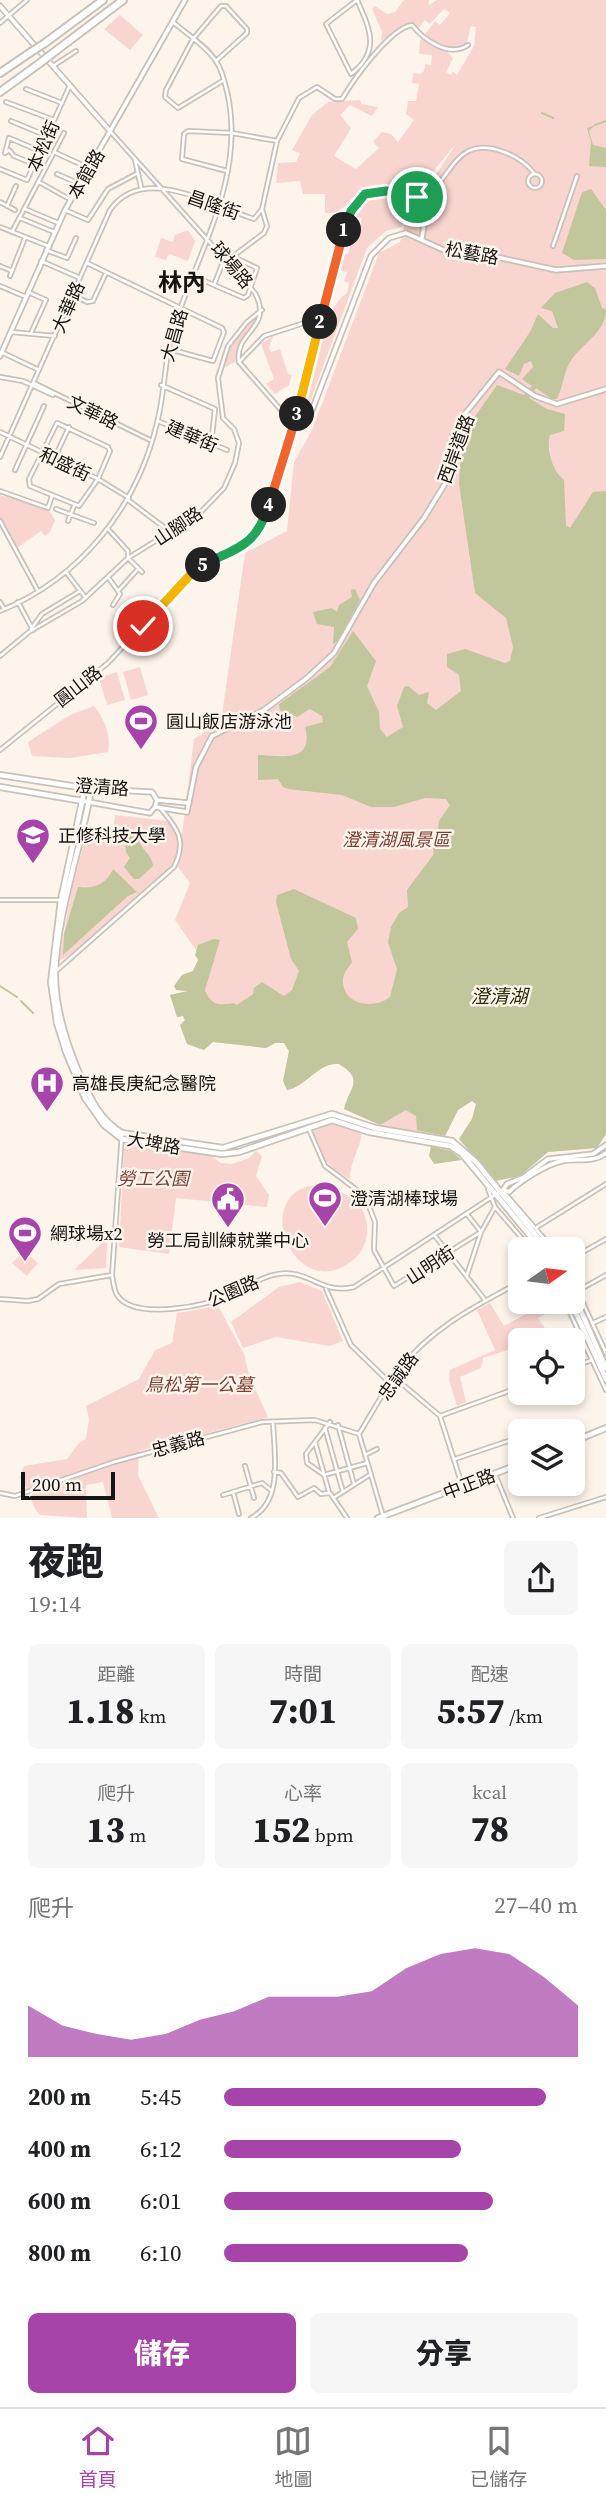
<!DOCTYPE html>
<html lang="zh-TW">
<head>
<meta charset="utf-8">
<style>
  :root { --surface:#fff; --page:#f6f6f6; --text:#202124; --muted:#757577; --line:#e0e0e0; --accent:#a644aa }
  body { margin:0; font-family:"Source Serif 4","Noto Sans TC",serif; background:var(--page); color:var(--text); height:100vh; display:flex; flex-direction:column; font-size:26px; white-space:nowrap }
  * { box-sizing:border-box; margin:0 }
  p { font-size:23px; color:var(--muted) }
  .icon { flex:none; width:38px; height:38px; fill:none; stroke:currentColor; stroke-width:2; stroke-linecap:round; stroke-linejoin:round }
  .map { position:relative; height:1518px; overflow:hidden }
  .panel { display:flex; flex-direction:column; background:var(--surface); flex:1 }
  .panel>* { flex:none }
  .needle { width:46px; rotate:76deg }
  .fabs { position:absolute; left:508px; top:1237px; display:grid; gap:14px }
  .fabs a { display:grid; place-items:center; width:77px; height:77px; border-radius:10px; background:var(--surface); box-shadow:0 4px 10px #0003; font-size:35px }
  .scale { position:absolute; left:21px; bottom:18px; width:94px; box-sizing:border-box; padding-left:7px; border:4px solid #171511; border-top:0; font-size:19px; line-height:24px; white-space:nowrap; color:#171511; -webkit-text-stroke:5px #fdf5eb; paint-order:stroke }
  .pin { position:absolute; display:grid; place-items:center; width:60px; height:60px; color:#fff; margin:-30px; border:4px solid #fff; border-radius:50%; box-shadow:0 2px 7px #0007 }
  .km { position:absolute; width:35px; height:35px; margin:-18px; border-radius:50%; background:#222; color:#fff; font-size:19px; line-height:35px; text-align:center }
  .round { display:grid; place-items:center; flex:none; width:74px; height:74px; border-radius:10px; background:var(--page) }
  .head { display:flex; align-items:center; justify-content:space-between; height:119px; padding:0 28px }
  h1 { font-size:38px; font-weight:800; line-height:52px }
  .stats { display:grid; grid-template-columns:repeat(3,1fr); gap:10px; height:119px; padding:7px 28px }
  .stats div { display:grid; align-content:center; border-radius:10px; background:var(--page); text-align:center }
  .stats b { font-size:35px; font-weight:800 }
  .stats small { font-size:19px; font-weight:400 }
  .stats p { font-size:19px }
  .chart { height:196px; padding:14px 28px }
  .chart p { display:flex; justify-content:space-between }
  .chart svg { width:100%; height:126px; margin-top:7px; fill:var(--accent); opacity:.7 }
  .action { display:flex; gap:14px; margin-top:auto; padding:14px 28px }
  .action a { flex:1; height:80px; border-radius:10px; background:var(--accent); color:#fff; font-size:28px; font-weight:800; line-height:80px; text-align:center }
  .action a+a { background:var(--page); color:var(--text) }
  ul { padding:0 28px; list-style:none; font-size:23px }
  li { display:grid; grid-template-columns:112px 84px 1fr; align-items:center; height:52px }
  li i { height:18px; border-radius:9px; background:var(--accent) }
  .menu { display:flex; justify-content:space-around; align-items:center; height:98px; border-top:2px solid var(--line); background:var(--surface); font-size:19px; color:var(--muted) }
  .menu a { display:grid; justify-items:center; gap:4px }
  .menu .selected { color:var(--accent) }
  .map>svg:first-child { display:block }
  .green { fill:#f9d5cf; fill-rule:evenodd }
  .water { fill:#c1c69c }
  .lines { fill:none; stroke-linecap:round; stroke-linejoin:round }
  .stream { stroke:#c1c69c; stroke-width:2 }
  .minor-casing { stroke:#c9c1b8; stroke-width:6 }
  .tertiary-casing { stroke:#c9c1b8; stroke-width:7 }
  .secondary-casing { stroke:#c9c1b8; stroke-width:8 }
  .motorway-casing { stroke:#c9c1b8; stroke-width:10 }
  .minor { stroke:#fff; stroke-width:2.5 }
  .tertiary { stroke:#fff; stroke-width:3.5 }
  .secondary { stroke:#fff; stroke-width:4.5 }
  .motorway { stroke:#fff; stroke-width:6 }
  .motorway-bridge-casing { stroke:#c9c1b8; stroke-width:10; stroke-linecap:butt }
  .motorway-bridge { stroke:#fff; stroke-width:6 }
  .split-1-casing { stroke:#fff; stroke-width:14 }
  .split-2-casing { stroke:#fff; stroke-width:14 }
  .split-3-casing { stroke:#fff; stroke-width:14 }
  .split-4-casing { stroke:#fff; stroke-width:14 }
  .split-5-casing { stroke:#fff; stroke-width:14 }
  .split-6-casing { stroke:#fff; stroke-width:14 }
  .split-1 { stroke:#22a559; stroke-width:9 }
  .split-2 { stroke:#f0652b; stroke-width:9 }
  .split-3 { stroke:#f5b400; stroke-width:9 }
  .split-4 { stroke:#f0652b; stroke-width:9 }
  .split-5 { stroke:#22a559; stroke-width:9 }
  .split-6 { stroke:#f5b400; stroke-width:9 }
  .labels { text-anchor:middle; dominant-baseline:central; stroke-width:5; stroke-linejoin:round; paint-order:stroke }
  .street-label { font-size:18px; fill:#171511; stroke:#fdf5eb }
  .poi-label { font-size:18px; fill:#171511; stroke:#fdf5eb; text-anchor:start }
  .park-label { font-size:18px; font-style:italic; fill:#7c3e35; stroke:#fdf5eb }
  .water-label { font-size:19px; font-style:italic; fill:#2a2d0a; stroke:#fdf5eb }
  .district-label { font-size:24px; font-weight:bold; fill:#171511; stroke:#fdf5eb }
</style>
</head>
<body>
<div class="map">
<svg width="606" height="1518" viewBox="0 0 606 1518">
  <rect width="100%" height="100%" fill="#fdf5eb"/>
  <path class="green" d="M404,0H429V5L437,0H606V1134L597,1148L548,1152L520,1176L495,1181L459,1139L472,1119L476,1104L472,1101L458,1110L445,1136L380,1125L344,1109C348,1089 366,1080 339,1064C318,1062 307,1086 287,1090L283,1081L289,1051L284,1043H275L266,1048L213,1042L204,1050L187,1044L180,1025L185,1020L183,1016L177,1017L170,995L188,991L176,990L174,986L182,975L193,971L198,960L196,950L175,920L190,883L178,867L194,739L221,722L245,553L287,531L294,462L312,430L379,253L400,242L410,202L437,173L455,145L415,193C401,189 384,183 370,186C351,192 348,215 325,213V194H303L300,181L276,183L278,163L296,162L300,153L292,150L312,115L328,102L360,100L361,104L378,107L372,116L350,105L340,115L351,128L334,156L356,169L379,148L373,142L382,132L391,134L398,142L414,120L406,114L408,101H416L419,84L412,83L413,73L420,74L424,71L425,64L431,65L432,55L419,54L420,41L435,21L440,25L450,13L444,9L430,24L425,20L418,29L412,24L405,25L381,41L382,32L372,9L375,6L387,14L395,12ZM471,26L476,27L474,46L457,75L453,72L451,75L446,72L453,59L448,52H456L466,45Z
    M120,15L143,35L130,50L104,29Z
    M382,193L409,198L402,227L386,231L367,248L307,410L300,418C299,391 324,307 347,293L349,283L344,281L347,272L336,270L342,254H348L354,231L359,232L362,218L351,216C360,202 365,195 382,193Z
    M188,230L195,241L188,261L169,254L166,260L155,257L161,238L173,242L175,235Z
    M257,318L240,341L235,362L224,368C224,349 242,325 257,318Z
    M273,336L269,348L271,352L280,349L288,374L292,375L289,385L275,394L266,384L274,379L261,344Z
    M0,495L48,509L55,520L50,532L45,536L41,531L17,548L0,517Z
    M140,667L148,695L131,700L123,672Z
    M117,672L125,700L107,705L99,678Z
    M94,706C105,720 111,734 108,752L70,758L32,756L28,742L70,715Z
    M115,815L168,821L178,835C179,846 177,857 171,866C161,882 76,955 59,961L71,893L85,839L113,831Z
    M332,1121L362,1132C360,1150 350,1161 350,1179C325,1166 319,1154 312,1128Z
    M130,1143L208,1154L221,1163L232,1164L249,1158L256,1151L262,1156L256,1176L269,1195L267,1207L176,1198L169,1254L119,1247L124,1149Z
    M324,1184C347,1193 369,1204 367,1232C366,1243 362,1253 353,1260C294,1309 244,1185 324,1184Z
    M104,1241L107,1244L106,1268L74,1270Z
    M24,1251L38,1263L27,1276L12,1263Z
    M300,1282L322,1291L343,1341L329,1346L276,1337L243,1348L231,1322L279,1287Z
    M548,1302L563,1304L538,1318L553,1340H520V1364L511,1349L483,1358L481,1368L460,1377L466,1402L457,1406L449,1380L450,1370L495,1350L477,1310L490,1303L504,1326Z
    M218,1306L244,1354L249,1375L268,1417L139,1451L138,1475L159,1518H112L103,1482L86,1485L87,1518L40,1515C29,1504 31,1489 20,1478L24,1466L67,1459L79,1443L86,1439L89,1419L86,1406L139,1379L155,1350L172,1343L177,1313Z"/>
  <path class="water" d="M595,125L589,131L593,145L606,148V167L589,166L591,142L587,128Z
    M591,189L606,210V259L574,260L562,253L582,192Z
    M587,282L595,288L602,308L606,309C606,333 581,344 570,362C563,374 563,388 557,399H552L536,388L529,398L547,409L565,414L564,431L550,435C546,449 552,471 564,480L566,525L570,528L593,492L606,491V1134L597,1148L548,1152L520,1176L495,1181L459,1139L472,1119L476,1104L472,1101L458,1110L445,1136L417,1130L416,1116L406,1110L380,1125L344,1109C348,1089 366,1080 339,1064C318,1062 307,1086 287,1090L283,1081L289,1051L284,1043H275L266,1048L213,1042L204,1050L187,1044L180,1025L185,1020L183,1016L177,1017L170,995L188,991L176,990L174,986L182,975L193,971L198,960L195,955L198,945L214,939L220,940L205,990C210,1005 220,1006 233,1003L237,1005L253,994L254,988L262,982L284,996L292,990L299,971L291,959L276,902L277,895L294,889L356,918L358,929L347,942L352,962C348,969 342,974 343,983C345,1006 375,1009 390,997L397,969L388,942L391,927L399,913L408,907L407,890L434,854L432,844L437,837L439,821L450,805L446,799L425,798L394,807H371L342,795L288,789L283,787L278,779L258,780V755C283,756 314,763 305,727L323,722L322,716L310,709L297,717L280,710L279,704L330,667L353,631L376,661L367,686L379,712L380,729L387,737L403,727L397,706L404,687L408,686L419,695L429,692L427,703L436,710L461,691L459,675L447,667V654L465,649L505,663L510,661L513,647L506,618L475,593L459,484L460,464L469,425L497,385L524,395L532,386L522,379L533,367L531,361L524,364L519,376L505,369L530,332L538,314L553,328H558L552,311L541,308L555,293Z
    M355,589L360,600L343,634L333,645L334,627L317,624L313,612L332,608L337,612L339,605L352,597L351,590Z
    M125,834L138,839C142,851 152,854 153,866L139,879H134L124,867L130,858L126,852Z
    M113,869L137,892L128,896L63,955L64,934L78,887C93,889 106,885 113,869Z
    M431,1146L451,1151L462,1160L434,1164L429,1156Z"/>
  <g class="lines">
    <path class="stream" d="M542,113L553,118
      M595,125L606,121
      M0,986L17,997
      M21,1001L33,1013"/>
    <g class="minor-casing">
      <path id="minor" d="M357,0C370,29 381,51 351,74L326,24Z
        M0,23L27,0
        M216,61L247,33V29L226,6H221L193,39L166,90L165,97L178,108L224,80
        M53,66L76,51
        M26,89L62,103
        M6,102L54,120
        M11,121L47,136
        M110,131L255,293C274,329 234,331 239,362
        M54,152L89,168
        M5,153L9,138L40,151
        M5,153L9,150L14,156L34,164
        M135,160L141,187
        M0,169L27,180L70,85
        M227,171L182,159L184,134L188,131L232,133L277,141
        M528 181a7 7 0 1 1 14 0a7 7 0 1 1-14 0Z
        M57,174L80,184
        M39,182L71,200
        M0,202L15,210
        M7,206L16,186
        M25,209L58,223
        M65,210L88,220L108,189L138,173
        M20,218L54,232
        M0,227L48,246
        M12,232L64,133
        M553,246L577,176
        M46,250L67,258L76,238
        M228,260L264,233L267,226L262,209L277,141L299,98L317,87L335,99H342C354,79 389,29 412,25C424,40 449,58 468,45
        M41,261L80,278
        M87,263L222,328L224,332L213,361L169,349
        M0,266L12,271
        M10,276L25,238
        M193,276L244,298L248,295L257,268L221,251
        M214,285L225,257
        M0,286L26,297
        M28,292L46,300L31,333
        M73,295L87,302L93,301L106,273
        M11,332L55,336
        M1,352L39,370
        M239,362L264,336L307,322L323,304
        M239,362L294,425
        M0,377L23,381L53,395
        M34,383L152,441
        M161,385L215,409L211,445
        M158,421L227,450
        M57,423L108,447L110,451L98,479L79,506L30,486L29,479Z
        M0,432L98,479L129,498
        M0,457L110,210C143,163 211,205 254,219L262,209
        M54,459L69,427
        M15,470L44,406
        M0,491L48,508L52,496
        M128,500L169,531
        M56,509L94,523
        M0,521L38,591
        M68,521L74,506
        M108,529L128,551V557
        M128,558L142,572
        M66,572L85,597
        M108,577L120,594L113,605
        M119,590L138,569
        M0,602L4,609
        M18,602L33,630
        M0,611C81,578 137,507 157,423C165,393 164,361 173,330C197,253 245,180 228,96C225,84 223,71 216,61C206,46 187,34 173,22
        M31,629L42,614L80,591
        M0,656L29,632L82,601L128,558L199,514L224,488L235,463L239,443L234,429L223,418L218,378L228,346L247,322L262,310
        M0,750L108,663L190,575L257,535L294,426L346,223C370,165 388,206 421,196C452,187 451,132 504,152C515,156 526,163 534,173
        M0,900H61
        M55,972L174,867C187,841 178,829 161,809
        M308,1127L325,1166L365,1196L375,1222L374,1250L394,1286L481,1232
        M122,1133L112,1275C113,1281 114,1290 117,1295C135,1322 210,1305 234,1294C249,1287 262,1276 278,1274C310,1269 320,1295 354,1287L501,1191
        M488,1189L495,1207L532,1250
        M503,1191L554,1250
        M467,1214L481,1232
        M537,1227L606,1184
        M435,1236L485,1300
        M572,1258L606,1239
        M467,1275L481,1232L495,1207
        M572,1279L606,1353
        M326,1289L351,1345L390,1383
        M572,1294L606,1275
        M0,1299L28,1301L38,1299L59,1284L112,1275
        M565,1302L606,1390
        M593,1323L606,1317
        M572,1367L592,1360
        M394,1377L440,1416L462,1485
        M440,1416L520,1387
        M330,1422L306,1454L307,1463L324,1475L367,1463
        M338,1425L354,1484
        M325,1428L343,1492
        M315,1442L329,1492
        M365,1455L377,1449
        M455,1459L520,1437
        M245,1466L254,1498
        M274,1472L281,1473L298,1497L314,1488L321,1494L330,1493L347,1518
        M495,1474L513,1518
        M233,1492L239,1514
        M0,1493L15,1496L114,1462L262,1422L315,1420L359,1434
        M223,1495L262,1483L272,1491
        M335,1497L371,1474
        M383,1516L359,1434C372,1413 384,1390 399,1370C430,1329 475,1306 520,1282
        M251,1518C284,1501 274,1453 273,1422
        M539,1518L606,1497"/>
    </g>
    <g class="tertiary-casing">
      <path id="tertiary" d="M0,6L110,131
        M422,238L427,205L439,180
        M0,356L65,210L185,0
        M294,426L309,418L371,256L389,238L406,233L448,252L478,253L556,270L606,266
        M92,789L152,792L157,800L155,807
        M157,800L189,803
        M83,801L150,813L155,807
        M155,807L187,812L196,767L212,736L264,710L307,678L334,653L374,583L424,518L451,474L464,415L499,372L535,396L557,404L606,389
        M503,1190L507,1184L524,1177L548,1159L593,1154L606,1145
        M503,1190L509,1192C520,1181 547,1164 562,1161C577,1158 594,1163 606,1153"/>
    </g>
    <g class="secondary-casing">
      <path id="secondary" d="M0,775L91,789C81,850 57,911 55,974C55,1009 67,1046 81,1078C91,1100 101,1121 122,1133L223,1148L332,1114L375,1128L452,1141L476,1162L548,1250
        M0,787L83,801
        M85,788L61,900L51,982L57,1023L66,1052L85,1098L104,1125L122,1139L222,1154L239,1152L332,1120L369,1132L450,1146L462,1154L542,1250
        M572,1291L606,1368
        M571,1302L606,1379
        M572,1442L606,1428
        M378,1518L520,1464"/>
    </g>
    <g class="motorway-casing">
      <path id="motorway" d="M45,43L103,0
        M53,53L123,0
        M0,73L31,52
        M0,92L40,63"/>
    </g>
    <use href="#minor" class="minor"/>
    <use href="#tertiary" class="tertiary"/>
    <use href="#secondary" class="secondary"/>
    <use href="#motorway" class="motorway"/>
    <g class="motorway-bridge-casing">
      <path id="motorway-bridge" d="M31,52L45,43
        M40,63L53,53"/>
    </g>
    <use href="#motorway-bridge" class="motorway-bridge"/>
  </g>
  <g class="lines">
    <g class="split-1-casing">
      <path id="split-1" d="M344,230L351,211L365,194L386,191L417,197"/>
    </g>
    <g class="split-2-casing">
      <path id="split-2" d="M320,322L344,230"/>
    </g>
    <g class="split-3-casing">
      <path id="split-3" d="M297,414L320,322"/>
    </g>
    <g class="split-4-casing">
      <path id="split-4" d="M269,505L297,414"/>
    </g>
    <g class="split-5-casing">
      <path id="split-5" d="M203,565C240,546 255,547 269,505"/>
    </g>
    <g class="split-6-casing">
      <path id="split-6" d="M143,626L190,575L203,565"/>
    </g>
    <use href="#split-1" class="split-1"/>
    <use href="#split-2" class="split-2"/>
    <use href="#split-3" class="split-3"/>
    <use href="#split-4" class="split-4"/>
    <use href="#split-5" class="split-5"/>
    <use href="#split-6" class="split-6"/>
  </g>
  <defs>
    <g id="stadium-pin" transform="scale(1.75)"><path d="M0 17L-7.5 6A9.5 9.5 0 1 1 7.5 6Z" fill="#a644aa" stroke="#fdf5eb"/><path d="M0-5a6.5 5 0 1 0 0 10a6.5 5 0 1 0 0-10ZM-3.5-1.8h7v3.6h-7Z" fill="#fff"/></g>
    <g id="university-pin" transform="scale(1.75)"><path d="M0 17L-7.5 6A9.5 9.5 0 1 1 7.5 6Z" fill="#a644aa" stroke="#fdf5eb"/><path d="M0-5L7-2L0 1L-7-2ZM-4 1L0 2.5L4 1V4Q0 6-4 4Z" fill="#fff"/></g>
    <g id="hospital-pin" transform="scale(1.75)"><path d="M0 17L-7.5 6A9.5 9.5 0 1 1 7.5 6Z" fill="#a644aa" stroke="#fdf5eb"/><path d="M-5-5h3v3.5h4V-5h3V5h-3V1.5h-4V5h-3Z" fill="#fff"/></g>
    <g id="civic-pin" transform="scale(1.75)"><path d="M0 17L-7.5 6A9.5 9.5 0 1 1 7.5 6Z" fill="#a644aa" stroke="#fdf5eb"/><path d="M-.6-6.5H3V-4.5H.6V-3L4-1V1h2V6H-6V1h2V-1L-.6-3ZM-1.2 2.5V6h2.4V2.5Z" fill="#fff"/></g>
  </defs>
  <g fill-rule="evenodd">
    <use href="#stadium-pin" x="141" y="721"/>
    <use href="#university-pin" x="33" y="835"/>
    <use href="#hospital-pin" x="47" y="1083"/>
    <use href="#stadium-pin" x="325" y="1198"/>
    <use href="#civic-pin" x="228" y="1199"/>
    <use href="#stadium-pin" x="25" y="1233"/>
  </g>
  <g class="labels">
    <g class="street-label">
      <text transform="translate(43 146) rotate(-66)">本松街</text>
      <text transform="translate(86 174) rotate(-60)">本館路</text>
      <text transform="translate(214 205) rotate(19)">昌隆街</text>
      <text transform="translate(472 253) rotate(10)">松藝路</text>
      <text transform="translate(232 265) rotate(50)">球場路</text>
      <text transform="translate(68 307) rotate(-66)">大華路</text>
      <text transform="translate(174 335) rotate(-74)">大昌路</text>
      <text transform="translate(93 412) rotate(26)">文華路</text>
      <text transform="translate(192 436) rotate(23)">建華街</text>
      <text transform="translate(456 449) rotate(-70)">西岸道路</text>
      <text transform="translate(65 464) rotate(25)">和盛街</text>
      <text transform="translate(178 526) rotate(-34)">山腳路</text>
      <text transform="translate(78 686) rotate(-38)">圓山路</text>
      <text transform="translate(102 787) rotate(4)">澄清路</text>
      <text transform="translate(154 1143) rotate(10)">大埤路</text>
      <text transform="translate(430 1265) rotate(-33)">山明街</text>
      <text transform="translate(233 1291) rotate(-23)">公園路</text>
      <text transform="translate(398 1376) rotate(-54)">忠誠路</text>
      <text transform="translate(178 1444) rotate(-15)">忠義路</text>
      <text transform="translate(469 1484) rotate(-21)">中正路</text>
    </g>
    <g class="poi-label">
      <text x="166" y="721">圓山飯店游泳池</text>
      <text x="58" y="835">正修科技大學</text>
      <text x="72" y="1083">高雄長庚紀念醫院</text>
      <text x="350" y="1198">澄清湖棒球場</text>
      <text x="50" y="1233">網球場x2</text>
      <text x="228" y="1240" text-anchor="middle">勞工局訓練就業中心</text>
    </g>
    <g class="park-label">
      <text x="396" y="839">澄清湖風景區</text>
      <text x="153" y="1178">勞工公園</text>
      <text x="199" y="1384">鳥松第一公墓</text>
    </g>
    <g class="water-label">
      <text x="499" y="996">澄清湖</text>
    </g>
    <g class="district-label">
      <text x="182" y="282">林內</text>
    </g>
  </g>
</svg>
<div class="fabs">
<a><svg class="needle" viewBox="-14 -14 28 28"><path d="M0-13l5 13h-10z" fill="#e53935"/><path d="M0 13l5-13h-10z" fill="#757577"/></svg></a>
<a><svg class="icon" aria-label="locate" viewBox="0 0 24 24"><circle cx="12" cy="12" r="6"/><path d="M12 2v4M12 18v4M2 12h4M18 12h4"/></svg></a>
<a><svg class="icon" aria-label="layers" viewBox="0 0 24 24"><path d="M12 4l9 5-9 5-9-5zM3 14l9 5 9-5"/></svg></a>
</div>
<div class="scale">200 m</div>
<div class="pin" style="left:417px;top:197px;background:#1e9e55"><svg class="icon" aria-label="arrive" viewBox="0 0 24 24"><path d="M6 21V4h12l-3 4 3 4H6"/></svg></div>
<div class="pin" style="left:143px;top:626px;background:#d93025"><svg class="icon" aria-label="check" viewBox="0 0 24 24"><path d="M5 12l5 5 9-10"/></svg></div>
<b class="km" style="left:344px;top:230px">1</b>
<b class="km" style="left:320px;top:322px">2</b>
<b class="km" style="left:297px;top:414px">3</b>
<b class="km" style="left:269px;top:505px">4</b>
<b class="km" style="left:203px;top:565px">5</b>
</div>
<section class="panel">
<div class="head"><div><h1>夜跑</h1><p>19:14</p></div><a class="round"><svg class="icon" aria-label="share" viewBox="0 0 24 24"><path d="M12 15V3M7 8l5-5 5 5M5 13v7h14v-7"/></svg></a></div>
<div class="stats">
<div><p>距離</p><b>1.18<small> km</small></b></div>
<div><p>時間</p><b>7:01</b></div>
<div><p>配速</p><b>5:57<small> /km</small></b></div>
</div>
<div class="stats">
<div><p>爬升</p><b>13<small> m</small></b></div>
<div><p>心率</p><b>152<small> bpm</small></b></div>
<div><p>kcal</p><b>78</b></div>
</div>
<div class="chart"><p><span>爬升</span>27–40 m</p>
<svg viewBox="0 0 160 44" preserveAspectRatio="none"><path d="M0 44V26L10 33L20 36L30 38L40 36L50 31L60 28L70 23L80 23L90 23L100 21L110 13L120 8L130 6L140 8L150 16L160 26V44z"/></svg>
</div>
<ul>
<li><b>200 m</b>5:45<i style="width:91%"></i></li>
<li><b>400 m</b>6:12<i style="width:67%"></i></li>
<li><b>600 m</b>6:01<i style="width:76%"></i></li>
<li><b>800 m</b>6:10<i style="width:69%"></i></li>
</ul>
<div class="action"><a>儲存</a><a>分享</a></div>
</section>
<nav class="menu">
<a class="selected"><svg class="icon" aria-label="home" viewBox="0 0 24 24"><path d="M3 11l9-7 9 7M6 9v11h12V9"/></svg>首頁</a>
<a><svg class="icon" aria-label="map" viewBox="0 0 24 24"><path d="M3 6l6-2 6 2 6-2v14l-6 2-6-2-6 2zM9 4v14M15 6v14"/></svg>地圖</a>
<a><svg class="icon" aria-label="saved" viewBox="0 0 24 24"><path d="M7 4h10v16l-5-4-5 4z"/></svg>已儲存</a>
</nav>
</body>
</html>
